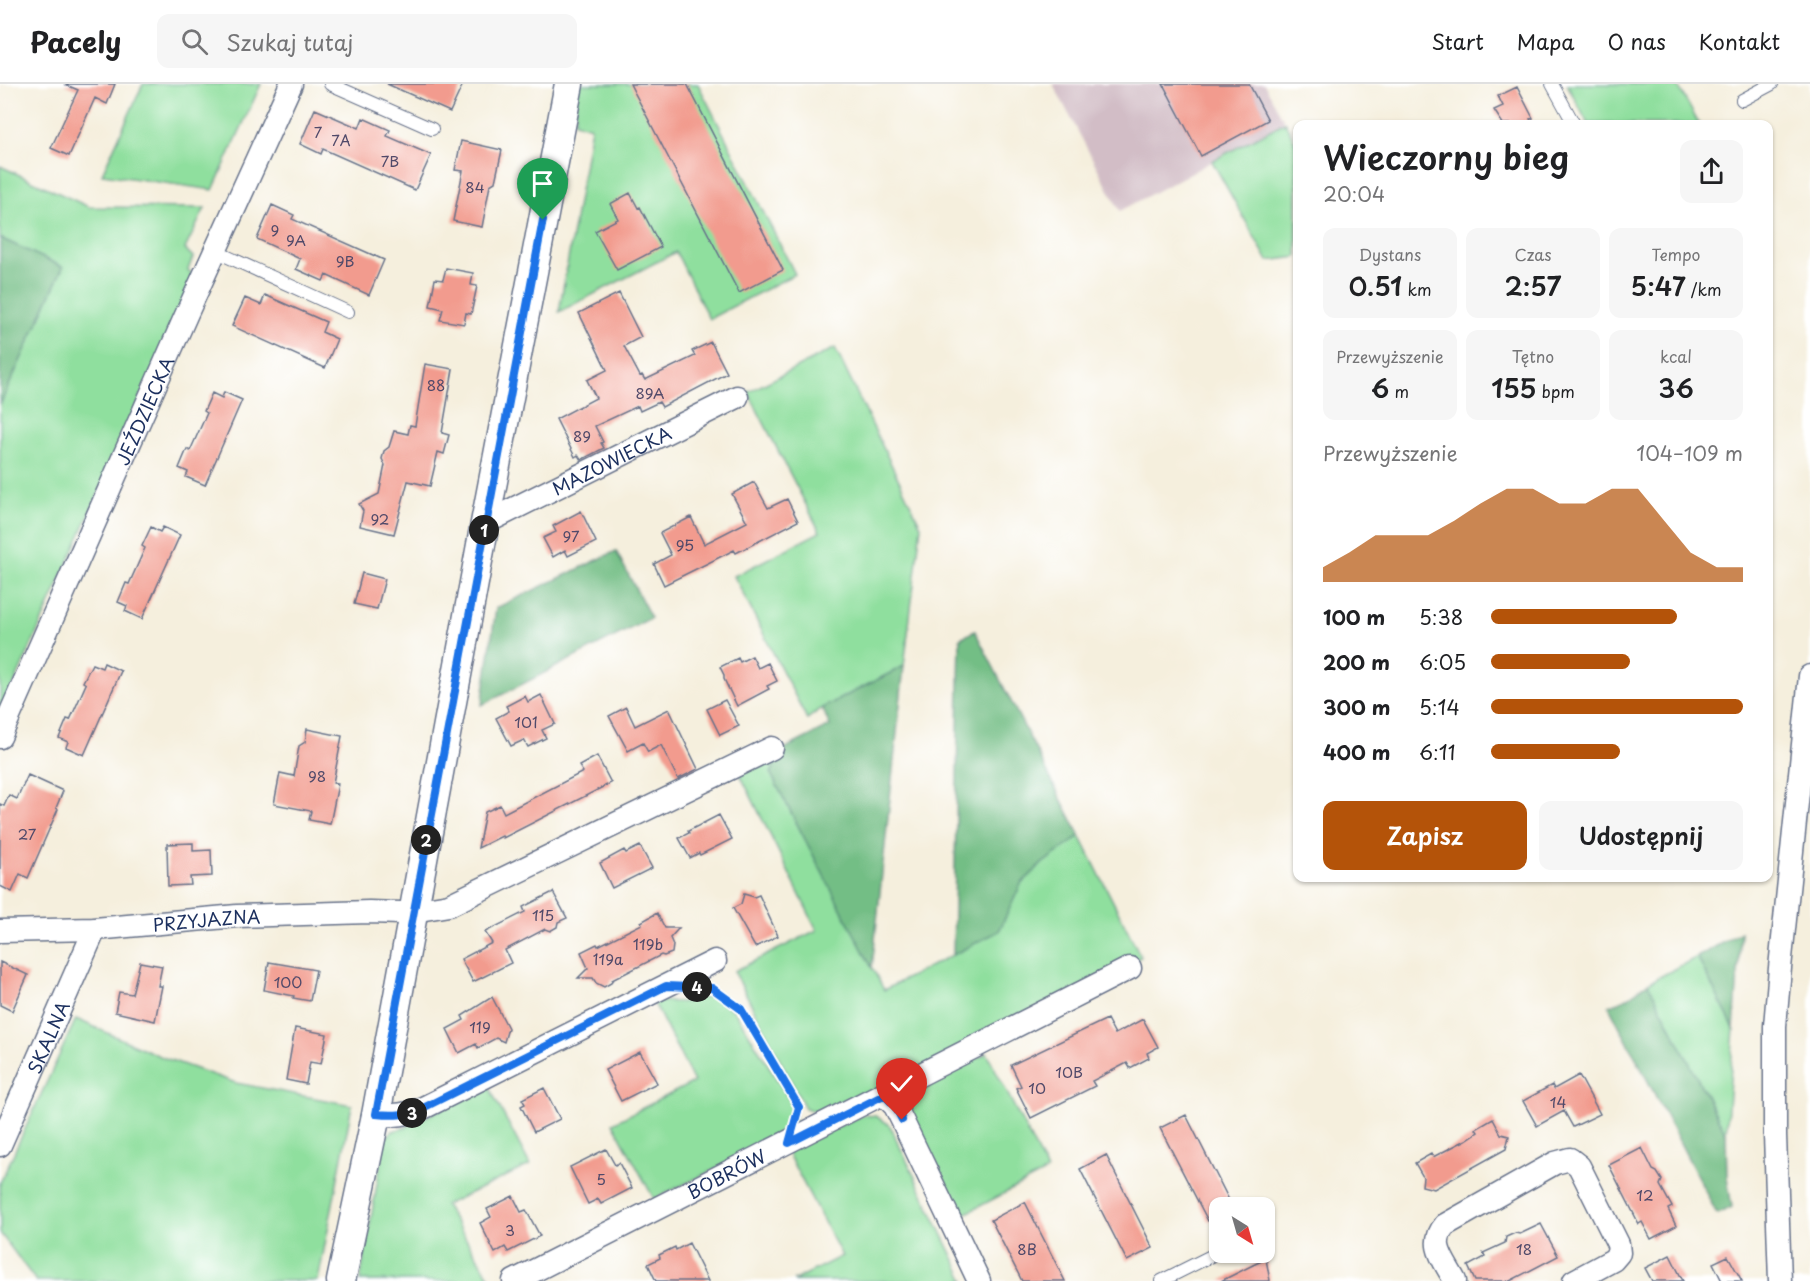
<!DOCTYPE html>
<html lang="pl">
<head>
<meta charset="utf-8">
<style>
  :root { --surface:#fff; --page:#f6f6f6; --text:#202124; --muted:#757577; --line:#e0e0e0; --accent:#b45309 }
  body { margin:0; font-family:"Playpen Sans",sans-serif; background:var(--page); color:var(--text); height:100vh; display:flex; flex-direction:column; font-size:22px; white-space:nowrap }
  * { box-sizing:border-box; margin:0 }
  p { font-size:20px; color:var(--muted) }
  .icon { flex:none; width:33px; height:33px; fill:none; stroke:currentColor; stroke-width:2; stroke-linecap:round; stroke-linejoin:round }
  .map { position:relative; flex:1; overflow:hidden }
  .drawer { position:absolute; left:1293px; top:36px; width:480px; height:762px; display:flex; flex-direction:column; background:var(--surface); border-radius:12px; box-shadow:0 2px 4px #0004 }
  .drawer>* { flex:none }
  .needle { width:39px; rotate:143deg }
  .controls { position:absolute; left:1209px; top:1113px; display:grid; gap:12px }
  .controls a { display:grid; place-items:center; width:66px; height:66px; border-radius:12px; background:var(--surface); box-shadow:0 2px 4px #0004; font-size:30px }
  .pin { position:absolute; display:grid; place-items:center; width:51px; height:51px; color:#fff; margin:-62px -26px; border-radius:50% 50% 50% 0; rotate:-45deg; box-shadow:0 0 6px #0007 }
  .pin .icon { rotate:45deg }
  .km { position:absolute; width:30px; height:30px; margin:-15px; border-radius:50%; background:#222; color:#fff; font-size:16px; line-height:30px; text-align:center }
  .round { display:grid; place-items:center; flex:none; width:63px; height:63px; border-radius:12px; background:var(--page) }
  .summary { display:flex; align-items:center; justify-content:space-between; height:102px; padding:0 30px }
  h1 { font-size:33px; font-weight:600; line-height:45px }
  .metrics { display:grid; grid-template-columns:repeat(3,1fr); gap:9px; height:102px; padding:6px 30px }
  .metrics div { display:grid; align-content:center; border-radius:12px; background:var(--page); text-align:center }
  .metrics b { font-size:26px; font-weight:600 }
  .metrics small { font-size:16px; font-weight:400 }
  .metrics p { font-size:16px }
  .chart { height:168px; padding:12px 30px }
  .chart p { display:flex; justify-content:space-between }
  .chart svg { width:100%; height:108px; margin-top:6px; fill:var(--accent); opacity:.7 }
  .button { display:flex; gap:12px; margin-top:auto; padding:12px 30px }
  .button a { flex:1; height:69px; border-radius:12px; background:var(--accent); color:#fff; font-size:24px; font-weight:600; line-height:69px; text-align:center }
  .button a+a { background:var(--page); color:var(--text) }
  ul { padding:0 30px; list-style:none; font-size:20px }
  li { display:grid; grid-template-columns:96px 72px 1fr; align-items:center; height:45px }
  li i { height:15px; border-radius:8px; background:var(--accent) }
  header { display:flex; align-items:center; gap:36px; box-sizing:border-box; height:84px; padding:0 30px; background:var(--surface); border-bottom:2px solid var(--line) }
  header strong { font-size:28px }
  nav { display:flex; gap:33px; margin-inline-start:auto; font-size:21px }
  .search { width:420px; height:54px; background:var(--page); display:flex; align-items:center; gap:15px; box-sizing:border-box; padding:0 21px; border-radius:12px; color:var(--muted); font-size:22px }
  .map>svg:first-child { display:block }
  .industrial { fill:#d2bdc6 }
  .green { fill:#8fdf9e; stroke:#55877e; stroke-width:1.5 }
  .forest { fill:#73be85; stroke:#477672; stroke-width:1.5 }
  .building { fill:#f29b8e }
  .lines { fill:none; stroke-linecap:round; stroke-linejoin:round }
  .service-casing { stroke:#67728a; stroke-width:14 }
  .minor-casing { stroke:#67728a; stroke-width:25 }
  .tertiary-casing { stroke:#67728a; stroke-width:31 }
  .path { stroke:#67728a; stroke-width:4; stroke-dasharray:1.5 4.5; stroke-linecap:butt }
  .service { stroke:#fff; stroke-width:12 }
  .minor { stroke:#fff; stroke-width:22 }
  .tertiary { stroke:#fff; stroke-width:28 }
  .route-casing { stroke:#fff; stroke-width:12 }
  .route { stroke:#1a73e8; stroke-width:8 }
  .labels { text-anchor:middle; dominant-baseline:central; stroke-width:4.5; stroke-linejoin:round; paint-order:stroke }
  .number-label { font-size:15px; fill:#514a6a }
  .street-label { font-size:18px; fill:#1b2f5e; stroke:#fff }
</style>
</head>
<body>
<header>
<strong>Pacely</strong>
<div class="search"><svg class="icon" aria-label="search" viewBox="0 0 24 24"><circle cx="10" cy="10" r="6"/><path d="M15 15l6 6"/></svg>Szukaj tutaj</div>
<nav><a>Start</a><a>Mapa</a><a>O nas</a><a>Kontakt</a></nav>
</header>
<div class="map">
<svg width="1810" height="1197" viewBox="0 0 1810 1197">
  <rect width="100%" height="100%" fill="#fff"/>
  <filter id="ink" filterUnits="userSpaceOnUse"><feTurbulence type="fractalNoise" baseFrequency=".0167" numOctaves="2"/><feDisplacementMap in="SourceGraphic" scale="12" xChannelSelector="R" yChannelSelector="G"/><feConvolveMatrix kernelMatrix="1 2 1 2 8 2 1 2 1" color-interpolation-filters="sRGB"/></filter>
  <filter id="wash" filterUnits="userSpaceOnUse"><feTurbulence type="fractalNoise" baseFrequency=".008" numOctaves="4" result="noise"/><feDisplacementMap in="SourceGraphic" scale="24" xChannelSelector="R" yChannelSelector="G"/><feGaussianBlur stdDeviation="1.35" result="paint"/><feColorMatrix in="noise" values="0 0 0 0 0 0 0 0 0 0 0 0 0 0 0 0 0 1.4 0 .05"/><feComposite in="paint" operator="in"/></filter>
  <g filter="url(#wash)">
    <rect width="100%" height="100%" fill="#f5efdd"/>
    <path class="industrial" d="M1053,0H1264L1285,38L1120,127Z"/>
    <path class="green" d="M143,0H261L213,106L102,90Z
      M578,0H698L795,190L709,235L676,168L559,228L591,43L575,38Z
      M1567,0H1677L1699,40H1588Z
      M1285,38L1297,62V173L1268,177L1212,77Z
      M0,82L89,123L205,124L185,165L193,173L188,186L195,192L0,632V321L63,183L0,154Z
      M835,264L921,442L904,582L822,624L807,635L734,492L820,448L748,308Z
      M780,667L771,690L884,906L999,847L1021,800L1043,779L1080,752L1141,873L835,1028H817L805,1024L734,887L817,846L738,686Z
      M1697,873L1734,944L1726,1050L1648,899Z
      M713,911L736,929L795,1024L794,1039L786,1051L654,1115L613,1039L694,998L653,917L685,918Z
      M76,935L162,973L236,999L352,1021L318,1197H36L0,1149V1099Z
      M987,969L1047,1087L963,1131L908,1026L914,1007Z
      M488,1001L530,1081L445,1121L492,1197H360L385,1054L393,1047L406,1043Z
      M862,1031L875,1032L889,1040L965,1197H793L842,1172L787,1068Z"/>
    <path class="forest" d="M0,154L63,183L0,321Z
      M616,467L651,534L482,621L496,524Z
      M975,547L1080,752L1043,779L1021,800L999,847L953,871L960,554Z
      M904,582L872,884L771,690L780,667L830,642L822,624Z
      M1741,848L1734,944L1697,873Z
      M1648,899L1726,1050L1727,1094L1732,1123L1717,1130L1609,922L1627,914Z"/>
    <g id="blocks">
      <path class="building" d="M64,0H115L107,20L95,14L69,72L51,64L78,6Z
        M387,0H463L450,28Z
        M630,0H687L783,186L739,209Z
        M1163,0H1249L1268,36L1201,72Z
        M1517,3L1533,34L1530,35L1533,40H1503L1494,26L1503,22L1498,12Z
        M315,25L359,44L363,34L390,46L387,52L431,71L415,106L323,65L321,70L300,60Z
        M461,57L502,66L495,98L490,101L482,143L453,137L463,87L455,86Z
        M630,109L638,124L640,123L661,163L617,186L595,147L618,135L610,120Z
        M272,121L294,131L292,135L384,176L369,211L326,191L323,197L296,185L300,175L257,155Z
        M446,184L473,189L471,201L477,202L471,230L466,229L464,240L440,236L443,225L430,222L435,195L443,196Z
        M619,209L641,253L624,262L640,292L642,291L645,296L695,272L692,267L711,258L727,289L662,323L659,318L640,327L638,322L595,342L603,358L601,359L604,364L581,376L578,371L575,373L556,335L596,314L587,296L607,286L579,229Z
        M265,211L326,238L322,248L337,255L325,284L232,242L245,214L261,221Z
        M425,280L453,285L442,349L449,351L444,370L438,368L430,402L408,397L394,450L360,442L363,427L359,420L379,410L385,381L382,375L384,367L389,363L394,347L408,350L410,341L415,342Z
        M224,308L242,316L205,401L186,393L188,388L179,384L187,365L190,367L207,329L204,327L212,309L222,314Z
        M754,398L768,424L787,415L798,437L736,469L734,466L664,501L654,480L671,471L660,449L691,433L704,460L747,438L732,410Z
        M581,427L596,458L568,472L565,466L553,473L543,454L556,448L553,442Z
        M151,443L160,448L163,443L180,451L142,535L125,527L127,522L118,518L126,499L129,500L145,464L142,462Z
        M362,489L385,495L377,525L354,520Z
        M752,572L758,584L768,579L777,597L767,602L769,605L737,622L724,595V591L720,583L738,574L740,578Z
        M104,579L121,587L84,671L66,663L68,658L59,654L67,635L70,636L86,600L83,598L92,580L102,584Z
        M541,611L555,640L542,646L546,654L528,663L524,656L511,662L496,634L509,627L506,622L525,612L528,618Z
        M725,616L739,642L720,651L707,625Z
        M626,623L635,642L669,625L698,685L678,695L661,661L648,668L643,659L628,667L609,632Z
        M307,645L342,652L333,699L338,700L330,740L309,736L311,727L274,720L280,689L294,692L299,662L305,658Z
        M597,672L611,699L503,754L502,752L478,764L485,728L500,721L504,729L583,688L579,682Z
        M28,691L63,707L56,724L58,725L28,794L20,790L12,808L0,802V720L4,722L9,711L17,715Z
        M719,731L732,755L700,771L699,769L690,774L679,754L689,749L688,747Z
        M193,759V767L211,766L212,792L190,793L191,801L168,802L167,760Z
        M640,762L652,784L612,804L600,779L624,766L626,769Z
        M553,808L567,834L558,838L557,843L550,847L545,845L505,866L511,879L473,898L461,875L492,859L485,848L525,828L523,823Z
        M744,810L754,813L759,811L778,852L755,863L733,824L741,820Z
        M657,829L665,844H679L670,854L673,861L672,869L664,872L661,871L612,896L611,899L604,903L596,899L593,894H578L588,884L581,868L597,860L598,862L642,840L641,838Z
        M0,878L28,891L12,927L0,921Z
        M140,878L162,882L158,902H162L155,937L115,928L119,908L132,910Z
        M269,878L316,886L310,917L293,914L294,912L264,906Z
        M492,913L508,944L504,958L496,954L478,964L476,960L459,969L447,945L464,936L462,932Z
        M1107,935L1115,950L1143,935L1158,963L1147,969L1149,974L1130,984L1127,979L1092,997L1095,1002L1031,1034L1016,1004L1021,1002L1011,981Z
        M295,944L327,950L321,980L310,978L306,1000L286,996Z
        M640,968L657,999L621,1017L605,986Z
        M1579,991L1600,1030L1573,1043L1564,1027L1537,1042L1523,1017L1552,1001L1554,1005Z
        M544,1004L560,1035L534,1048L521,1022L525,1020L522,1015Z
        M1186,1031L1233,1124H1220V1131L1208,1137L1160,1044Z
        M1493,1035L1501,1050L1509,1052L1506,1065L1434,1105L1422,1102L1423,1093L1415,1079L1431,1070L1433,1073L1466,1056L1478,1048L1476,1045Z
        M1642,1064L1653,1086L1657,1088L1662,1096L1660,1101L1672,1123L1668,1125L1676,1142L1651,1155L1642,1138L1639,1140L1609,1081Z
        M606,1065L615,1081L619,1079L632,1104L601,1120L598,1115L588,1120L570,1083Z
        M1106,1071L1153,1164L1127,1177L1080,1085Z
        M513,1112L521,1128L526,1126L540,1152L508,1168L505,1163L495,1169L480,1139L491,1133L487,1125Z
        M1025,1118L1034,1136L1065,1197H1022L991,1136Z
        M1541,1140L1558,1172L1510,1197H1475L1468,1182L1485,1173L1483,1169L1505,1159L1506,1153L1515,1149L1520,1150Z
        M689,1159L708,1197H656L648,1180L660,1174L659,1171L675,1163L676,1166Z
        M1670,1171L1683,1197H1652L1645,1184Z
        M1728,1172L1742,1197H1722L1713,1179Z
        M1266,1175L1270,1197H1221L1255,1180Z"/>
    </g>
  </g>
  <g filter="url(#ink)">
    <use href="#blocks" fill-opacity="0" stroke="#67728a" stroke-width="1.5"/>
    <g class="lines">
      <g class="service-casing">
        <path id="service" d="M330,0L432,45
          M1552,0L1574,40
          M1742,16L1772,0
          M215,167L348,228
          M1161,1197L1211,1172"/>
      </g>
      <g class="minor-casing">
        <g id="minor">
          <path id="s1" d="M485,439L737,313"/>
          <path id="s2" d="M0,653L187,229L291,0"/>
          <path id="s3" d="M0,847L95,845L237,832L369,828L401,829L449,821L772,664"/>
          <path d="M884,1011L895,1022L902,1036L979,1197"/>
          <path d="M376,1031C394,1032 407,1031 425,1023L715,877"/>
          <path id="s4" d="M0,1061L95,845"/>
          <path id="s5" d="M514,1197L1130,884"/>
          <path d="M1455,1197C1445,1177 1428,1161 1445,1141L1555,1079L1570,1075L1579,1082L1618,1160L1619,1169L1613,1176L1574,1197"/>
          <path d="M1780,1197L1775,1051V942L1780,884L1810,592"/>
        </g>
      </g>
      <g class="tertiary-casing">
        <path id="tertiary" d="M341,1197L376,1031L485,439L569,0"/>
      </g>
      <path class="path" d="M709,904H712L741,925L799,1023L797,1030"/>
      <use href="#service" class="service"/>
      <use href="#minor" class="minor"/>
      <use href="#tertiary" class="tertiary"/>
    </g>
  </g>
  <g class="lines" filter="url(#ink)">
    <g class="route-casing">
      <path id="route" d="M543,136L376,1030C395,1032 407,1031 425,1023L666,902L712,904L741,925L799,1023L789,1059L884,1011L895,1022L902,1036"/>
    </g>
    <use href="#route" class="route"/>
  </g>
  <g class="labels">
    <g class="number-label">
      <text x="318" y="47">7</text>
      <text x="341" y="55">7A</text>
      <text x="390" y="76">7B</text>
      <text x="475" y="102">84</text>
      <text x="275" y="145">9</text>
      <text x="296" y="155">9A</text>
      <text x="345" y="176">9B</text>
      <text x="436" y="300">88</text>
      <text x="650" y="308">89A</text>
      <text x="582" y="351">89</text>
      <text x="380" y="434">92</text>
      <text x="571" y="451">97</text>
      <text x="685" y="460">95</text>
      <text x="526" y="637">101</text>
      <text x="317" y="691">98</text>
      <text x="27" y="749">27</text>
      <text x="543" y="830">115</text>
      <text x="648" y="859">119b</text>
      <text x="608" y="874">119a</text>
      <text x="288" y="897">100</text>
      <text x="480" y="942">119</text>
      <text x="1069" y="987">10B</text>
      <text x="1037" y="1003">10</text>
      <text x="1558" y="1017">14</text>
      <text x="601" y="1094">5</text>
      <text x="1645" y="1110">12</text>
      <text x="510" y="1145">3</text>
      <text x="1027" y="1164">8B</text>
      <text x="1524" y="1164">18</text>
    </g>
    <g class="street-label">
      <text stroke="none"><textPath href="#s2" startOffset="357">JEŹDZIECKA</textPath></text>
      <text stroke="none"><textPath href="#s1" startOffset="141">MAZOWIECKA</textPath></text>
      <text stroke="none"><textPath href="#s3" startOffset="207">PRZYJAZNA</textPath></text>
      <text stroke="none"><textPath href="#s4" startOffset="118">SKALNA</textPath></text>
      <text stroke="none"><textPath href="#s5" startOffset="238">BOBRÓW</textPath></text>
    </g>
  </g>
</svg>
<div class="controls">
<a><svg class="needle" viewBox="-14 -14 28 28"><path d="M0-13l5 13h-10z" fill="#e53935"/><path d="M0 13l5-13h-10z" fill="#757577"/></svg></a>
</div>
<div class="pin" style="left:543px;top:136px;background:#1e9e55"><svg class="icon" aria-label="arrive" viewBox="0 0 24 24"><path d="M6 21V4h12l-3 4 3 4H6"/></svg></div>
<div class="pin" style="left:902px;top:1036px;background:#d93025"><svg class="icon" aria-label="check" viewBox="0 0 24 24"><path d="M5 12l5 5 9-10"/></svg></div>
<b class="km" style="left:484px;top:446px">1</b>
<b class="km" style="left:426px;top:756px">2</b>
<b class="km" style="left:412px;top:1029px">3</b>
<b class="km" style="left:697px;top:903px">4</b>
<section class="drawer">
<div class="summary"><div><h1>Wieczorny bieg</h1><p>20:04</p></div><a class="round"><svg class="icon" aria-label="share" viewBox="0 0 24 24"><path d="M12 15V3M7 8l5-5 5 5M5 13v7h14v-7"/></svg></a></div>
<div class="metrics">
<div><p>Dystans</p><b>0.51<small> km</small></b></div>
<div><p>Czas</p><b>2:57</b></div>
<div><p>Tempo</p><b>5:47<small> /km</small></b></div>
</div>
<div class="metrics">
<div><p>Przewyższenie</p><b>6<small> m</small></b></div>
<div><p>Tętno</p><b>155<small> bpm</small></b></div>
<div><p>kcal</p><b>36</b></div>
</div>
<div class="chart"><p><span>Przewyższenie</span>104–109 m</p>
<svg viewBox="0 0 160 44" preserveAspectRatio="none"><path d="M0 44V38L10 32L20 25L30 25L40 25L50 19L60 12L70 6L80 6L90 12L100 12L110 6L120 6L130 19L140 32L150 38L160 38V44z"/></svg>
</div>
<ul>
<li><b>100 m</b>5:38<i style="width:74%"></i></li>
<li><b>200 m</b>6:05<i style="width:55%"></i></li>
<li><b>300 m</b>5:14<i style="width:100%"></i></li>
<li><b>400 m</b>6:11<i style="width:51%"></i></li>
</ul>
<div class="button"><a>Zapisz</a><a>Udostępnij</a></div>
</section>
</div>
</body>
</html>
